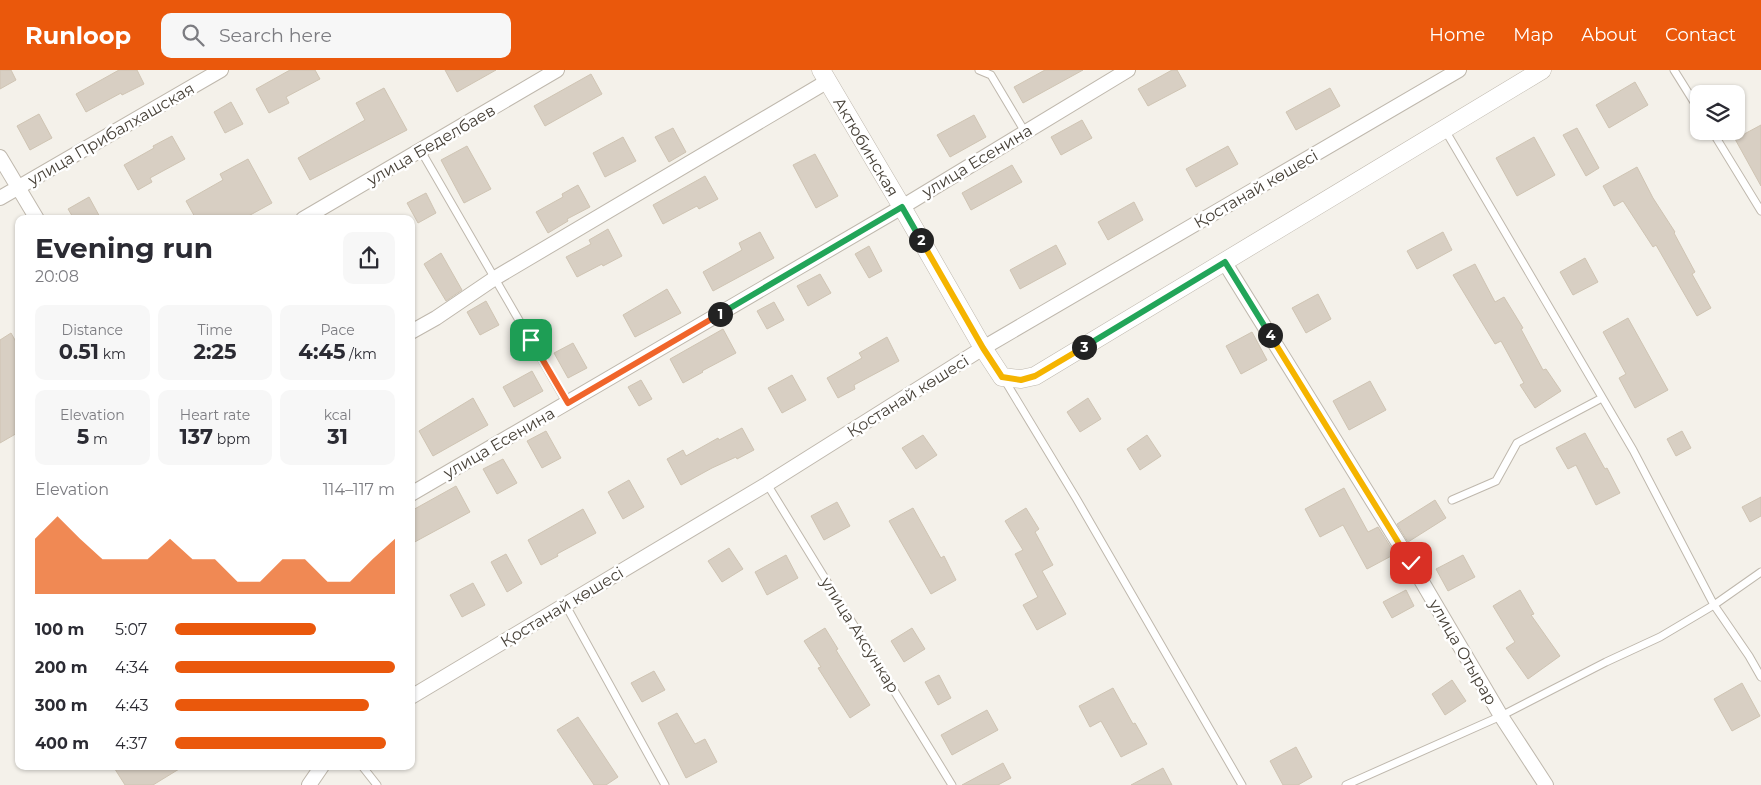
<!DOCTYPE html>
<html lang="en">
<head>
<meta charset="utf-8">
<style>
  :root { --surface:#fff; --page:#f7f7f7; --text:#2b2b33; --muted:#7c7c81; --accent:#ea580c }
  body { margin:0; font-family:Montserrat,sans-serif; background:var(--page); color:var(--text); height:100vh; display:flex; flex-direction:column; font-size:19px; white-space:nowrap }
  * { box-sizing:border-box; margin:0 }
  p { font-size:16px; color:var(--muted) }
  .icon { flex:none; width:28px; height:28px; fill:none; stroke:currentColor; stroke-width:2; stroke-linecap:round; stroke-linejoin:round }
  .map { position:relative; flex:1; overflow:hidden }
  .sheet { position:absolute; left:15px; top:145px; width:400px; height:555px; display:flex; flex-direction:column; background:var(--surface); border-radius:10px; box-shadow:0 1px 4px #0004 }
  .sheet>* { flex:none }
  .tools { position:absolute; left:1690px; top:15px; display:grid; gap:10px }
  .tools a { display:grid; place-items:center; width:55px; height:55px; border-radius:10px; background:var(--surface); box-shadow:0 1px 4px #0004; font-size:25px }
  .pin { position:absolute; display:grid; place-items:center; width:42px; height:42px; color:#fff; margin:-21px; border-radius:10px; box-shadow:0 2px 8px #0006 }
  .km { position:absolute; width:25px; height:25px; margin:-12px; border-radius:50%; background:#222; color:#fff; font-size:14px; line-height:25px; text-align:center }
  .round { display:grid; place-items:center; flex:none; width:52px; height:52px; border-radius:10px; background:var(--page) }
  .headline { display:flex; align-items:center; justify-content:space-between; height:85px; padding:0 20px }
  h1 { font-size:28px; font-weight:700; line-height:38px }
  .stats { display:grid; grid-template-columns:repeat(3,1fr); gap:8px; height:85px; padding:5px 20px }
  .stats div { display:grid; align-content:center; border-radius:10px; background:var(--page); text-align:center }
  .stats b { font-size:21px; font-weight:700 }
  .stats small { font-size:14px; font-weight:400 }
  .stats p { font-size:14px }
  .chart { height:140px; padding:10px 20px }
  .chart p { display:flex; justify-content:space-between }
  .chart svg { width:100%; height:90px; margin-top:5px; fill:var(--accent); opacity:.7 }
  ul { padding:0 20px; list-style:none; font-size:16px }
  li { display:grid; grid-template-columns:80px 60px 1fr; align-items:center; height:38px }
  li i { height:12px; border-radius:6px; background:var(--accent) }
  header { display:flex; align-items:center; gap:30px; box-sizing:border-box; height:70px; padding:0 25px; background:var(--accent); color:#fff }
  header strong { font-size:24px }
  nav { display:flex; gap:28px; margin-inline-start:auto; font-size:18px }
  .search { width:350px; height:45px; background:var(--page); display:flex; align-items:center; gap:12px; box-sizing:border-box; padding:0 18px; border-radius:10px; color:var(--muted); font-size:19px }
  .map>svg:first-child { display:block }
  .building { fill:#d8cfc3; stroke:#cfc4b3 }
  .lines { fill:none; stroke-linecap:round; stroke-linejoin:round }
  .service-casing { stroke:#bfb8ad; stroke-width:9 }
  .minor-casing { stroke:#bfb8ad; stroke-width:16 }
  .tertiary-casing { stroke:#bfb8ad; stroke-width:19 }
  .service { stroke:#fff; stroke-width:7 }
  .minor { stroke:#fff; stroke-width:14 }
  .tertiary { stroke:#fff; stroke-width:18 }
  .split-1-casing { stroke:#fff; stroke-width:10 }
  .split-2-casing { stroke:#fff; stroke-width:10 }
  .split-3-casing { stroke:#fff; stroke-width:10 }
  .split-4-casing { stroke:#fff; stroke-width:10 }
  .split-5-casing { stroke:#fff; stroke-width:10 }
  .split-1 { stroke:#f0652b; stroke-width:6 }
  .split-2 { stroke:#22a559; stroke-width:6 }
  .split-3 { stroke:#f5b400; stroke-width:6 }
  .split-4 { stroke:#22a559; stroke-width:6 }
  .split-5 { stroke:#f5b400; stroke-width:6 }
  .labels { text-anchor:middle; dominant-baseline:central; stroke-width:5; stroke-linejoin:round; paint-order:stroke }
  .street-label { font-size:16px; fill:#474138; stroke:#fff }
</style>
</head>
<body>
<header>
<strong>Runloop</strong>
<div class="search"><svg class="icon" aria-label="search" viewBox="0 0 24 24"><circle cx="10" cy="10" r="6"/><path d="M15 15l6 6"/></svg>Search here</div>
<nav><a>Home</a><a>Map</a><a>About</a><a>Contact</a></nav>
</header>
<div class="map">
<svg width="1761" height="715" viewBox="0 0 1761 715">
  <rect width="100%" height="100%" fill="#f4f1ea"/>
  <path class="building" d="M0,0H11L16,10L0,19Z
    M119,0H137L144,14L122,25L121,23L86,42L76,24Z
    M290,0H315L320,9L286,27L289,33L269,43L256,19Z
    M445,0H496L457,22Z
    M1045,0H1083L1023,33L1014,17Z
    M1172,0H1177L1186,16L1148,36L1138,19Z
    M591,4L602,24L545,56L534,36Z
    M1635,12L1648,35L1609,58L1596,35Z
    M384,18L407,60L310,110L298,88L365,50L356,33Z
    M1330,18L1340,36L1296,60L1286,42Z
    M231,32L243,54L225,63L214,42Z
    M39,44L52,68L30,80L17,56Z
    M974,45L986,67L950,87L937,65Z
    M1082,50L1092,68L1061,85L1051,67Z
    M1761,55V116L1735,69Z
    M673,58L686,82L669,92L655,67Z
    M1577,58L1599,98L1586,106L1563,65Z
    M172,66L185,89L150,108L152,112L138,120L124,95L154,78L153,76Z
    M623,67L636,91L605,107L593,83Z
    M1534,67L1555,105L1517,126L1496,88Z
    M467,76L491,119L464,133L441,90Z
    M1228,76L1238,94L1196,117L1186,99Z
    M815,84L838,126L816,138L793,95Z
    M248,89L272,133L243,149H196L186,131L223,110L220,104Z
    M1012,95L1022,112L971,140L962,123Z
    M1637,97L1653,128L1675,162L1674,163L1695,202L1692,204L1711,238L1697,246L1656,175L1653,177L1623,131L1614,136L1603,116Z
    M705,106L718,129L699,139L697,136L663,154L653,135Z
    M578,115L590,137L567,149L568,151L548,163L536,142L563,127L562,124Z
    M426,123L436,143L418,153L407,133Z
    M89,127L101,149H74L68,139Z
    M1134,132L1143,150L1108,170L1098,152Z
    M608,159L622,186L603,196L602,194L577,207L566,187L591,174L589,170Z
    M760,162L774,188L713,221L703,202L742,180L739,173Z
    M1443,162L1452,180L1417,199L1407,181Z
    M1056,175L1066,194L1020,219L1010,200Z
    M869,176L882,201L869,208L855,184Z
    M441,183L462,220L446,231L424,194Z
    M1585,188L1598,212L1573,225L1560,202Z
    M1475,194L1495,232L1504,227L1523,258L1521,259L1543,300L1546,299L1561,321L1535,338L1520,315L1524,313L1501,271L1495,274L1453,205Z
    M820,204L831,223L808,236L797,216Z
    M667,219L681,243L635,267L623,245Z
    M1318,224L1331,249L1306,263L1292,238Z
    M486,231L499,255L480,265L467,242Z
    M774,232L784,250L767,259L757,241Z
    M1628,248L1668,320L1635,338L1619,308L1626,304L1603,262Z
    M723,259L736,283L702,301L703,302L683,313L670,289Z
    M1252,262L1267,290L1241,304L1226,276Z
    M11,263L19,277V362L0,373V270Z
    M887,267L899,291L854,315L855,319L838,328L827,308L862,288L859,283Z
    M573,273L587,298L568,308L554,283Z
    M532,301L543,321L514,337L503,317Z
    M792,305L806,330L782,343L768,318Z
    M641,310L652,329L639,336L628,317Z
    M1370,311L1386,340L1349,360L1333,331Z
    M473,328L488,355L433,386L419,361Z
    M1088,328L1101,349L1080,362L1067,342Z
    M742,358L754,380L737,389L736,387L712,398L681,415L667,389L683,380L686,386L718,368L719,370Z
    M546,361L561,388L542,398L527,371Z
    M1682,361L1691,378L1676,386L1667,369Z
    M1585,363L1605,399L1607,398L1620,423L1596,435L1576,395L1568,399L1556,378Z
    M923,365L937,385L916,399L902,378Z
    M1147,365L1161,386L1140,400L1127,379Z
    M503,389L517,413L497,424L483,399Z
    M629,410L644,437L623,449L608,422Z
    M456,416L470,442L411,474V441Z
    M1344,418L1368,462L1378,457L1395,484L1367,499L1343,455L1320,467L1305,439Z
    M1761,427V446L1750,452L1742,437Z
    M1435,430L1446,448L1408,472L1397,454Z
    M837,432L850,456L824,470L811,446Z
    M913,438L941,488L944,486L956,510L931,524L889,451Z
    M1026,438L1039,459L1035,462L1053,495L1042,501L1066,544L1037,560L1023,535L1038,527L1015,484L1023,480L1005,451Z
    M583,439L596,463L557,484L558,486L541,495L528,470Z
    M729,478L743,499L722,512L708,491Z
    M506,484L522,513L507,522L491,492Z
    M786,485L798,508L767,525L755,502Z
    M1463,485L1475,507L1448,521L1436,499Z
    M473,513L485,535L462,547L450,525Z
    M1406,520L1414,536L1392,548L1383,532Z
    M1520,520L1534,544L1531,545L1560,586L1528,609L1506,578L1515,572L1493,536Z
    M825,558L838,579L836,580L870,635L850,648L818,598L821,597L804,571Z
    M912,558L925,579L904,592L891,571Z
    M654,601L665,620L642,632L631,613Z
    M939,605L951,628L938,635L925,612Z
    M1452,610L1466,631L1445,645L1432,624Z
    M1742,613L1760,646L1732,661L1714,629Z
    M1113,618L1133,654L1135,653L1147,674L1121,687L1101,651L1090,657L1079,636Z
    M987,640L998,660L952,685L941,665Z
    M677,643L695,674L705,669L717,692L686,708L658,653Z
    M578,647L618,707L606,715H594L557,660Z
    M1296,677L1312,707L1298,715H1283L1270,691Z
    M1003,693L1011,708L998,715H962Z
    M113,696H184L153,715H125Z
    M1163,698L1172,715H1131Z"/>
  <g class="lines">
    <g class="service-casing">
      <path id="service" d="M979,0L991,5L1025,62
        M1674,0L1699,40
        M1445,60L1633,380L1714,535L1761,502
        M1712,61L1761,141
        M421,81L567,333
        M1004,309L1076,428L1242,715
        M767,414L952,715
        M1452,430L1496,411L1517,373L1602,328
        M565,534L665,715
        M362,696L377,715
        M1346,715L1501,646L1606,592L1660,567L1714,535L1749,586L1761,607"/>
    </g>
    <g class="minor-casing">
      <path id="minor" d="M0,87L37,149
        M0,128L221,0
        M303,149L557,0
        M1225,193L1411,493L1501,646L1546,715
        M411,262L436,248L495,208L828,11
        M411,424L902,137L1128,0
        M411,627L767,414L983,278L1459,0
        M309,715L322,696"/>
    </g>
    <g class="tertiary-casing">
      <g id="tertiary">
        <path id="s1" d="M821,0L902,137L983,278L1002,307L1021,309L1035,306L1542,0"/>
      </g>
    </g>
    <use href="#service" class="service"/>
    <use href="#minor" class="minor"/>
    <use href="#tertiary" class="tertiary"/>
  </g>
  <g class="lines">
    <g class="split-1-casing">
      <path id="split-1" d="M531,270L568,333L720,244"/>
    </g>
    <g class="split-2-casing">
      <path id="split-2" d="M720,244L902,137L921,170"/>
    </g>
    <g class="split-3-casing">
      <path id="split-3" d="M921,170L983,278L1002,307L1021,310L1035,306L1084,277"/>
    </g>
    <g class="split-4-casing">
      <path id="split-4" d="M1084,277L1225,192L1270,265"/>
    </g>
    <g class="split-5-casing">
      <path id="split-5" d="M1270,265L1411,493"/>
    </g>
    <use href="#split-1" class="split-1"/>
    <use href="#split-2" class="split-2"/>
    <use href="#split-3" class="split-3"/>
    <use href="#split-4" class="split-4"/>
    <use href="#split-5" class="split-5"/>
  </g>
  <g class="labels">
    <g class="street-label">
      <text transform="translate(111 64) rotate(-30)">улица Прибалхашская</text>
      <text transform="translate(431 75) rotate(-30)">улица Беделбаев</text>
      <text stroke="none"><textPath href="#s1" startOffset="89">Актюбинская</textPath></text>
      <text transform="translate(977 91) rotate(-31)">улица Есенина</text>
      <text transform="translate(1256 119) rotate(-30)">Қостанай көшесі</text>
      <text transform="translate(908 326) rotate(-32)">Қостанай көшесі</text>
      <text transform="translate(499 373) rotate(-30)">улица Есенина</text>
      <text transform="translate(562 537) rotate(-31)">Қостанай көшесі</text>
      <text transform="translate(860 565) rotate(58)">улица Аксункар</text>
      <text transform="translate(1463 582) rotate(60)">улица Отырар</text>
    </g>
  </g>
</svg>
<div class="tools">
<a><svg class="icon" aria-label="layers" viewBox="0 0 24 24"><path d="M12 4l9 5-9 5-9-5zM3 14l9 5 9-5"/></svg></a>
</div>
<div class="pin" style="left:531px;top:270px;background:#1e9e55"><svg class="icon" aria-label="arrive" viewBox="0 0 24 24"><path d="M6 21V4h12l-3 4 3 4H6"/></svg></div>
<div class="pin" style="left:1411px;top:493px;background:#d93025"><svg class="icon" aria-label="check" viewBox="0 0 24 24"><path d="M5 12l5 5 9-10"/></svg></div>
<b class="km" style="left:720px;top:244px">1</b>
<b class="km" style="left:921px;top:170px">2</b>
<b class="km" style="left:1084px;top:277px">3</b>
<b class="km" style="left:1270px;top:265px">4</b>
<section class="sheet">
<div class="headline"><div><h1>Evening run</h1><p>20:08</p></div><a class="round"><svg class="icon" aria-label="share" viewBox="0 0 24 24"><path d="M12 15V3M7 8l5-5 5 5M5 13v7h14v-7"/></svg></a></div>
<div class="stats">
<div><p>Distance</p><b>0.51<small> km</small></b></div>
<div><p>Time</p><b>2:25</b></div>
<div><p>Pace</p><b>4:45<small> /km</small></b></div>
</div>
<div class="stats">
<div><p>Elevation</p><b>5<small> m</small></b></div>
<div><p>Heart rate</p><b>137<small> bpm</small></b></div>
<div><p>kcal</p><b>31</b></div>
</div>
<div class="chart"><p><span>Elevation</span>114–117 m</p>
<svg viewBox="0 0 160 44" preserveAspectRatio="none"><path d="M0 44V17L10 6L20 17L30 27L40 27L50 27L60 17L70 27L80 27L90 38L100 38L110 27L120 27L130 38L140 38L150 27L160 17V44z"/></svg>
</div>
<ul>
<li><b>100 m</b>5:07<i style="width:64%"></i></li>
<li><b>200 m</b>4:34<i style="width:100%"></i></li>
<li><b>300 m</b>4:43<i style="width:88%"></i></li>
<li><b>400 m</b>4:37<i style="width:96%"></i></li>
</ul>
</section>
</div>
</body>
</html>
